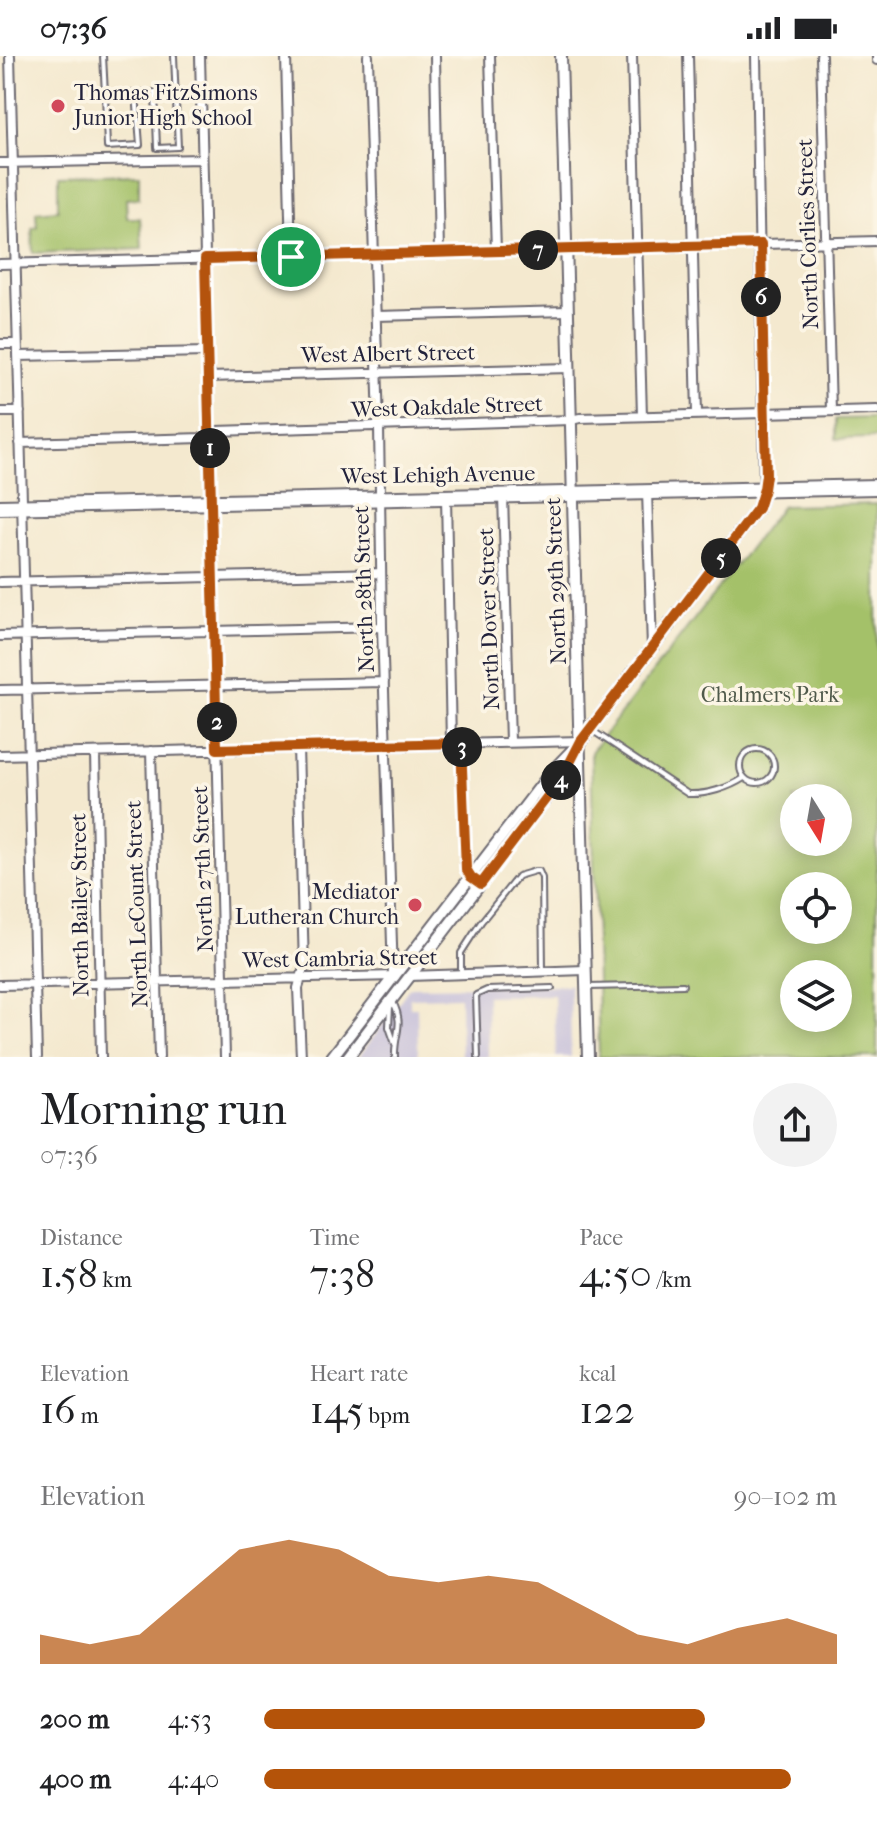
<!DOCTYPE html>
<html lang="en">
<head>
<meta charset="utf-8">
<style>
  :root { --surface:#fff; --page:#f2f2f2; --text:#202124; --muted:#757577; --accent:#b45309 }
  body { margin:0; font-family:"IM FELL French Canon",serif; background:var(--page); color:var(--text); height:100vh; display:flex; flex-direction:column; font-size:30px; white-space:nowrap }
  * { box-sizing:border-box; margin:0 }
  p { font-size:26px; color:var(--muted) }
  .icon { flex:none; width:44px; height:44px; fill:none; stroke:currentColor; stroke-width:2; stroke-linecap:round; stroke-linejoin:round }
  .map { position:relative; height:1001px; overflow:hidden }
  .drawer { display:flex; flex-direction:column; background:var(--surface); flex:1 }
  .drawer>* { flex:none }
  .needle { width:52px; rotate:169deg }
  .buttons { position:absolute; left:780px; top:728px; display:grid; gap:16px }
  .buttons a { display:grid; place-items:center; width:72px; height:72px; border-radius:50%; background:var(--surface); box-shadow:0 4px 20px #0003; font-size:40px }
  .pin { position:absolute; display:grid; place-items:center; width:68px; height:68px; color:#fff; margin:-34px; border:4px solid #fff; border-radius:50%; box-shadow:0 2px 8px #0007 }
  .km { position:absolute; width:40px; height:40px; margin:-20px; border-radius:50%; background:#222; color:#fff; font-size:22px; line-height:40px; text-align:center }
  .round { display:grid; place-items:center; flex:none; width:84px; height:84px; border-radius:42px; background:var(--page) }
  .headline { display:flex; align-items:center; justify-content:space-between; height:136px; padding:0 40px }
  h1 { font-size:44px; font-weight:600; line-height:60px }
  .figures { display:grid; grid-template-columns:repeat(3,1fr); gap:12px; height:136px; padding:8px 40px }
  .figures div { display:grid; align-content:center }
  .figures b { font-size:40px; font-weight:600 }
  .figures small { font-size:22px; font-weight:400 }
  .figures p { font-size:22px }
  .chart { height:224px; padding:16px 40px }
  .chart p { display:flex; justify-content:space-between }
  .chart svg { width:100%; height:144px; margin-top:8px; fill:var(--accent); opacity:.7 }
  ul { padding:0 40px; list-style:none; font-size:26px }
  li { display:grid; grid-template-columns:128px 96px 1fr; align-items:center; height:60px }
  li i { height:20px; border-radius:10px; background:var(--accent) }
  .status { display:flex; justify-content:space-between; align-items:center; height:56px; padding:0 40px; background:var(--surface); direction:ltr }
  .status svg { height:22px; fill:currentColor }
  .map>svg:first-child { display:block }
  .industrial { fill:#c6c0da }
  .green { fill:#a4c169; stroke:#637252; stroke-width:2; fill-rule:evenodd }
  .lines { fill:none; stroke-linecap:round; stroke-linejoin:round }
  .service-casing { stroke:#6c686f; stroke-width:8 }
  .minor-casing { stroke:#6c686f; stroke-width:12 }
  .tertiary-casing { stroke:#6c686f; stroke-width:14 }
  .primary-casing { stroke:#6c686f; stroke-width:18 }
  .service { stroke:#fff; stroke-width:4 }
  .minor { stroke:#fff; stroke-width:8 }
  .tertiary { stroke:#fff; stroke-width:10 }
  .primary { stroke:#fff; stroke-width:14 }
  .route-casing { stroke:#fff; stroke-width:16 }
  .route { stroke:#b45309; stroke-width:10 }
  .poi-dot { fill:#d1495b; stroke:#fcf5e5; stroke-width:3 }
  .labels { text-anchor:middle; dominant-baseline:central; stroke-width:7; stroke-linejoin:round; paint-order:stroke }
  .poi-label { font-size:22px; fill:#22223b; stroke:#fcf5e5; text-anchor:start }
  .street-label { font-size:22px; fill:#22223b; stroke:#fcf5e5 }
  .park-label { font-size:22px; fill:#505a4b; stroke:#fcf5e5 }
</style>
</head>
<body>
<div class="status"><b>07:36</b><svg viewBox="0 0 49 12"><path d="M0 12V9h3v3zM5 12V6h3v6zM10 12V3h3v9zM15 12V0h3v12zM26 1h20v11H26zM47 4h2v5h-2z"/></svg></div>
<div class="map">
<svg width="877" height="1001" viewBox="0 0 877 1001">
  <rect width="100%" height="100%" fill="#fcf5e5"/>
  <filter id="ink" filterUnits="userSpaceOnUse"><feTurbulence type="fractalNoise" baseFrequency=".0125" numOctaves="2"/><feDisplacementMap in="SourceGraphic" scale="16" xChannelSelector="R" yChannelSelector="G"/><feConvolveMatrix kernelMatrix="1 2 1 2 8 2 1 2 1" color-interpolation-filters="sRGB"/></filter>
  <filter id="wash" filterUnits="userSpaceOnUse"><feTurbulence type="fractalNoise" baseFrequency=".006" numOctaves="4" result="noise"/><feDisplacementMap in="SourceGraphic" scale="32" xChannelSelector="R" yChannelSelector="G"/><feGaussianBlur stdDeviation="1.8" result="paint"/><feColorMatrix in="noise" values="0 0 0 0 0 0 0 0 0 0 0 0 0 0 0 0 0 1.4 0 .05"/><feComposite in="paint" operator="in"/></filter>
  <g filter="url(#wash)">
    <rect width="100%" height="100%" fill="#f4e9cf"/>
    <path class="industrial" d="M570,929L571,1001H556L554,939L487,940L488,1001H461L460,941L410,942V951H417L418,1001H359L410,931Z"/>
    <path class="green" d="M139,118V142L126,143L127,162H140L142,193L33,197L32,172L37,171L36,156L58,154V120Z
      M877,362V382L836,383V363Z
      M877,448V1001H599L591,696L782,450ZM794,742H838V786H794ZM794,830H838V874H794ZM794,918H838V962H794Z"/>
  </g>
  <g filter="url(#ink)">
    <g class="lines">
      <g class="service-casing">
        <path id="service" d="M103,0L105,38L155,36
          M174,0L178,91L157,92L155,36L176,35
          M105,38L107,91L140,89L136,37
          M593,675L688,738C706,739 729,732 744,722
          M740 710a17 17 0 1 1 34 0a17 17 0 1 1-34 0Z
          M461,918V897L481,866L518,820L535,815H539L542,822L543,915
          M588,931L683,929
          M393,946C405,969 394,978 395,1001
          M390,951L389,971L395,988
          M478,1001L476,939L487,934L552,932"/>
      </g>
      <g class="minor-casing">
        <path id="minor" d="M10,0L37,1001
          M200,0L225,1001
          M286,0L291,201
          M368,0L379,371L382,571L393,920
          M435,0L439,197
          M490,0L496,195
          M632,0L642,360
          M688,0L697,358
          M756,0L764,433
          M821,0L831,355
          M877,0V4
          M0,107L202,103
          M0,208L877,185
          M376,260L568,255
          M0,288H17
          M18,300L207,296
          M208,321L570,312
          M0,356H20
          M20,387L203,382L216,375L571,364L580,362L877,354
          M647,435L652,592
          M503,439L510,686
          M446,441L451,687
          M0,526L381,517
          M0,580L382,571
          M0,634L384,626
          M461,687L466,813L474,823
          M298,691L304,912L298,932L301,1001
          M151,695L159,1001
          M95,697L101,1001
          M0,699L581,685
          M409,920L585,914
          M0,929L395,920"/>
      </g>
      <g class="tertiary-casing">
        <path id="tertiary" d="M561,0L588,1001
          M332,1001L552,715L581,685L758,452L764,433
          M348,1001L563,720L576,694"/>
      </g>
      <g class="primary-casing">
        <path id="primary" d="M0,451L877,431"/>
      </g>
      <use href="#service" class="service"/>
      <use href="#minor" class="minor"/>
      <use href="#tertiary" class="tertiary"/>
      <use href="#primary" class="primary"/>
    </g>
  </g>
  <g class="lines" filter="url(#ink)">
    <g class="route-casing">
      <path id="route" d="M761,188L766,419L764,433L758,452L581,685L563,720L481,828L471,821L466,813L461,687L217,693L205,203Z"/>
    </g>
    <use href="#route" class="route"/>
  </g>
  <g class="poi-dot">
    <circle cx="58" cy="50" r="8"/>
    <circle cx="415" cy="849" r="8"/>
  </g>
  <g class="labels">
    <g class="poi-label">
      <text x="74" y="37">Thomas FitzSimons<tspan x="74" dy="25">Junior High School</tspan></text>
      <text x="399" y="836" text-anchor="end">Mediator<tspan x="399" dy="25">Lutheran Church</tspan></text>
    </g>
    <g class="street-label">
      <text transform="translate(808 178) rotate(-92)">North Corlies Street</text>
      <text transform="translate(388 298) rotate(-1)">West Albert Street</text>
      <text transform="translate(447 351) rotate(-2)">West Oakdale Street</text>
      <text transform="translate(438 419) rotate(-1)">West Lehigh Avenue</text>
      <text transform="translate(556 525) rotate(-92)">North 29th Street</text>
      <text transform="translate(364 533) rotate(-92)">North 28th Street</text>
      <text transform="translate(489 563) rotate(-92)">North Dover Street</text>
      <text transform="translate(203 813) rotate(-92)">North 27th Street</text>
      <text transform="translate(137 848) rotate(-92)">North LeCount Street</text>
      <text transform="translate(80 849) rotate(-91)">North Bailey Street</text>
      <text transform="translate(340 903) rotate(-1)">West Cambria Street</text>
    </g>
    <g class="park-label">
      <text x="770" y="639">Chalmers Park</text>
    </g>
  </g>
</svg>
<div class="buttons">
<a><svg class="needle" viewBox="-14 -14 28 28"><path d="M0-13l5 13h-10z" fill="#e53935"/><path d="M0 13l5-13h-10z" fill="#757577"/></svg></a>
<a><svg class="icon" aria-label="locate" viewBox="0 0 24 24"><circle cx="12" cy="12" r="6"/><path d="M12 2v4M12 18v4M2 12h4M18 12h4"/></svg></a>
<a><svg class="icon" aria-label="layers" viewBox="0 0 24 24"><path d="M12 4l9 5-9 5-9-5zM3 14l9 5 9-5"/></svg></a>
</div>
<div class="pin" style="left:291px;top:201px;background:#1e9e55"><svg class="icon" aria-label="arrive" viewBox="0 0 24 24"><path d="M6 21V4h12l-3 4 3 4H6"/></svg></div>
<b class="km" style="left:210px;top:392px">1</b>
<b class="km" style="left:217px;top:666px">2</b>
<b class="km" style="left:462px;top:691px">3</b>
<b class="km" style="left:561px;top:724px">4</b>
<b class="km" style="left:721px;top:502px">5</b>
<b class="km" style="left:761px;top:241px">6</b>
<b class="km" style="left:538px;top:194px">7</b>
</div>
<section class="drawer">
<div class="headline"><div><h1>Morning run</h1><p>07:36</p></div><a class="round"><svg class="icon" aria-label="share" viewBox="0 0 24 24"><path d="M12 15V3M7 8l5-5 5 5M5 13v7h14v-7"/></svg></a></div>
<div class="figures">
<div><p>Distance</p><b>1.58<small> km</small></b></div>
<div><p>Time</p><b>7:38</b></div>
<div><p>Pace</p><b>4:50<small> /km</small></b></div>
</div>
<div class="figures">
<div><p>Elevation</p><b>16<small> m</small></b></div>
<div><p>Heart rate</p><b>145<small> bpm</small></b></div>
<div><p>kcal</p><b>122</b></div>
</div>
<div class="chart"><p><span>Elevation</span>90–102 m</p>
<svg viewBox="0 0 160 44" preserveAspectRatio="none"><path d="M0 44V35L10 38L20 35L30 22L40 9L50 6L60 9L70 17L80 19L90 17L100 19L110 27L120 35L130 38L140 33L150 30L160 35V44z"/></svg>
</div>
<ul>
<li><b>200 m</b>4:53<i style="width:77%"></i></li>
<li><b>400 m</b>4:40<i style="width:92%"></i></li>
</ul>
</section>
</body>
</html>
